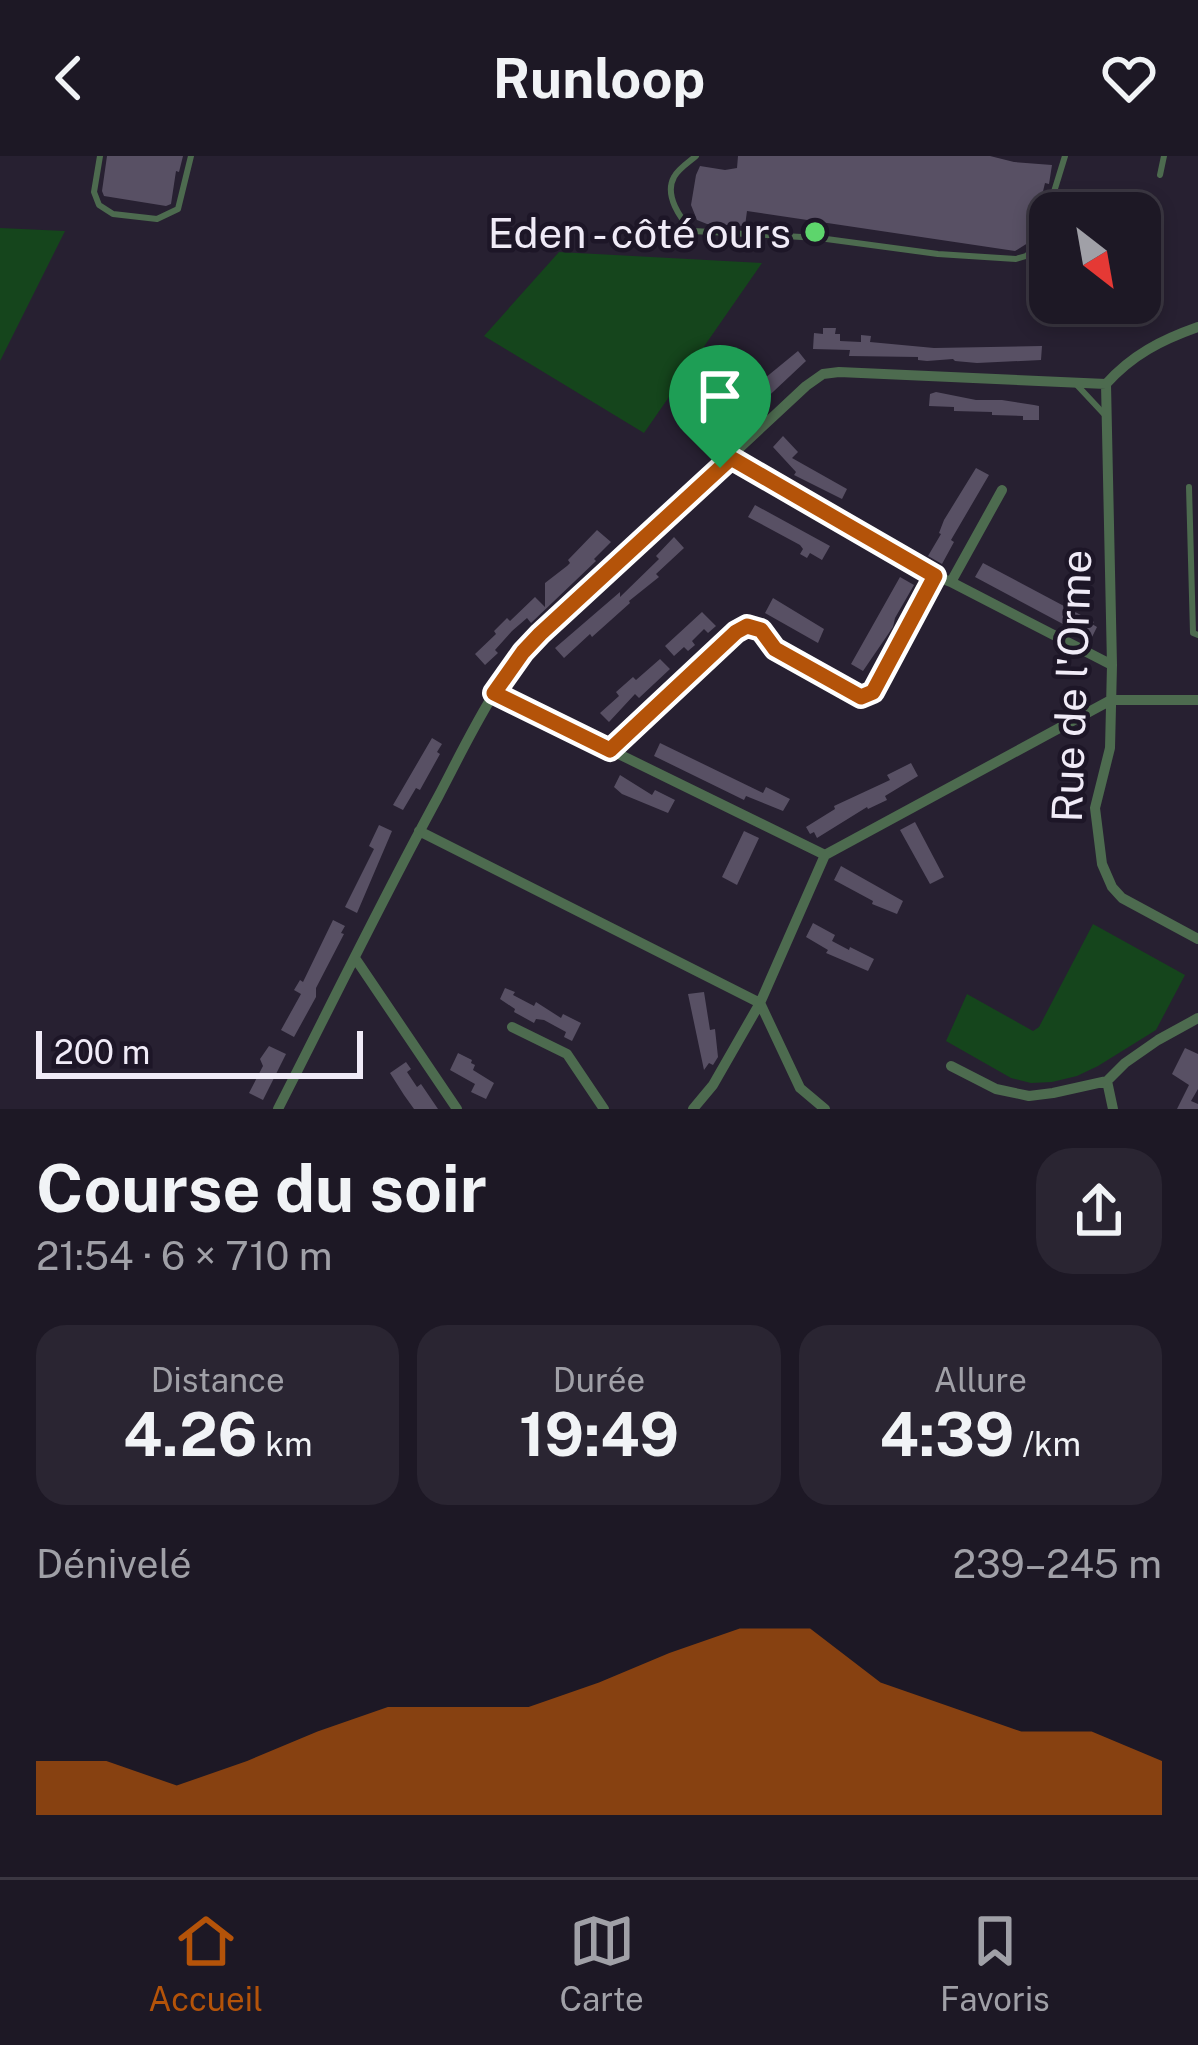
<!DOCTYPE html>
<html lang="fr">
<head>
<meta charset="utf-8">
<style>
  :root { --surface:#1d1825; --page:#2a2532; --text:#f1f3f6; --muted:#a0a0a7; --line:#3b3742; --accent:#b45309 }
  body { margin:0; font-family:"Public Sans",sans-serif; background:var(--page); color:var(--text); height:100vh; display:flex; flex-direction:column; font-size:45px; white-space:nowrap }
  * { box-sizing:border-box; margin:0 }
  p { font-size:39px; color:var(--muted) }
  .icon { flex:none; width:66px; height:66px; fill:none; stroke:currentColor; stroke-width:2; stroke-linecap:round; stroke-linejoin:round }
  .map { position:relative; height:953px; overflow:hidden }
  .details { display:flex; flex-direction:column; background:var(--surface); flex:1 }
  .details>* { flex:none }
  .needle { width:78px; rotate:149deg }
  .buttons { position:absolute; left:1029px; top:36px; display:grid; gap:24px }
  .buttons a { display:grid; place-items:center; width:132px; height:132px; border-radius:24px; background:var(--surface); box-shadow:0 6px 18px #0003,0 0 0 3px var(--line); font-size:60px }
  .scale { position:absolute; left:36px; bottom:30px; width:327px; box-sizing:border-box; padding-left:12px; border:6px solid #f0ebf7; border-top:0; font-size:33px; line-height:42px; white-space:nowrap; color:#f0ebf7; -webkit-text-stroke:9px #1d1627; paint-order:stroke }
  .pin { position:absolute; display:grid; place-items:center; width:102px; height:102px; color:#fff; margin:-123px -51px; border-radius:50% 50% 50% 0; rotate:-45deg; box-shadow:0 0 12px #0007 }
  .pin .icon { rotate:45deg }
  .round { display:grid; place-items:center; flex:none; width:126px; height:126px; border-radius:36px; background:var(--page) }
  .summary { display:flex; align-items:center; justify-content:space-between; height:204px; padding:0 36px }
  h1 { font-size:66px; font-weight:700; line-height:90px }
  .figures { display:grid; grid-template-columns:repeat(3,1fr); gap:18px; height:204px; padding:12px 36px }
  .figures div { display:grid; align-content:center; border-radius:30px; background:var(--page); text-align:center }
  .figures b { font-size:60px; font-weight:700 }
  .figures small { font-size:33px; font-weight:400 }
  .figures p { font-size:33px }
  .chart { height:336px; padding:24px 36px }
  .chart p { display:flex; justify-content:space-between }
  .chart svg { width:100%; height:216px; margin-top:12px; fill:var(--accent); opacity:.7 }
  header { display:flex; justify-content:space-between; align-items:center; height:156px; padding:0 36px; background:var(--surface); font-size:54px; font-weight:700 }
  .tab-bar { display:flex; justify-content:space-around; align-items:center; height:168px; border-top:3px solid var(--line); background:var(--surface); font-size:33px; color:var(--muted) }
  .tab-bar a { display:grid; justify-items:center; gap:6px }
  .tab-bar .current { color:var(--accent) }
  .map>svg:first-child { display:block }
  .green { fill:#15451c }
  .building { fill:#585064 }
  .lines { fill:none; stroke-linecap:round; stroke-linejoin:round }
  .service { stroke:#4d6b4f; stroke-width:6 }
  .minor { stroke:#4d6b4f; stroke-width:10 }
  .route-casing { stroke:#fff; stroke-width:24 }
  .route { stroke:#b45309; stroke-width:15 }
  .poi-dot { fill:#5dd56c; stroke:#1d1627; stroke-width:4.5 }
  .labels { text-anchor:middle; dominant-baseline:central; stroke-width:9; stroke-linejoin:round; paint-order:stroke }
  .poi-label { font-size:42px; fill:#f0ebf7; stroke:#1d1627; text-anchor:end }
  .street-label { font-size:42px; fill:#f0ebf7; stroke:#1d1627 }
</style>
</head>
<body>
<header><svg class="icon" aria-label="back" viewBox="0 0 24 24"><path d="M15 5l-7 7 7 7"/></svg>Runloop<svg class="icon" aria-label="heart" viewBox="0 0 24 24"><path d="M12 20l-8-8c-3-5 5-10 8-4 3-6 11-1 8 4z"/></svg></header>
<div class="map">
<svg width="1198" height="953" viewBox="0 0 1198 953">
  <rect width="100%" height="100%" fill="#272031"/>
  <path class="green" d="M0,72L65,75L0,205Z
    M559,96L762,107L644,277L484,180Z
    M1093,768L1185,819L1156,874L1098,910L1077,920L1052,926L1031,927L1011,922L946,885L967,838L1033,875L1039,871Z"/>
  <path class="building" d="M107,0H183L179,16L176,15L171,48L166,50L104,40L102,35Z
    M738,0H990L1014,6L1052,9L1049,28L1045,27L1031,85L1015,95L747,55L745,70L707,68L697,64L691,49L696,19L700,10L725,14L737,12Z
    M823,172H836L835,178H840V185L861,186V179L871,180L870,186L934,192L1042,190L1041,204L977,207L955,205L953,203L927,205L918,204V201L849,200L850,194L813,193L814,177L823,178Z
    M798,195L806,205L744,263L740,259L728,271L730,274L721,285L710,293L700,283L717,267L716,265L730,251H738L756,233L754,231Z
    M936,236L976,244H1002L1034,249L1039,250V264H1023V260L992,259V256L954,255V251L929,250L930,238Z
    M783,280L798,296L792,302L847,333L842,343L794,319L796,316L773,291Z
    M976,312L989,319L951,384L954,386L942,408L928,400L941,378L939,377L944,364Z
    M755,349L830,390L822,404L810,397L807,402L800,398L803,393L800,389L748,361Z
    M597,374L611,386L594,403L596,405L531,467L527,462L512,475L495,494L498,497L485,509L475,498L496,478L494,475L507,462L510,465L535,441L545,451V427L567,410L570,407L568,404Z
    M674,381L684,392L656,418L659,421L629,445L630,447L592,481L590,478L564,502L555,492L620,436V441L659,403L656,400Z
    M983,407L1094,466L1092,468L1097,471L1091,483L975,421Z
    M900,421L914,429L895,462L893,471L863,515L851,508Z
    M773,442L824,473L818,487L765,457Z
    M702,456L716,470L708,477L704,473L692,485L695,489L688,495L684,491L674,500L665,490Z
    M660,503L670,513L639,542L635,538L609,566L600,557L619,540L616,536L633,521L636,524Z
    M432,582L442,588L437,596L440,598L420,634L416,632L403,654L393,649Z
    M660,587L763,637L766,631L790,643L783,655L746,640L744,644L654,600Z
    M911,607L918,620L885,640L887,644L868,653L867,651L817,682L814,676L810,678L806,671L835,653L834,650L890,624L887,619Z
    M620,619L652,639L655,634L675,644L668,657L622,638L614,631Z
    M915,666L944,721L930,728L900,674Z
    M379,669L392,675L357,757L345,751L374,693L369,690Z
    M744,675L759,682L737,729L722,721Z
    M841,710L903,745L897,758L872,748L873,745L834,724Z
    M333,764L345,770L341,777L344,778L316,832V841L294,881L281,874L301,838L294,834L300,824L303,826Z
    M813,767L835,779L832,785L849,794L850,791L874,803L868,815L826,797L828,794L806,781Z
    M505,832L515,836L513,839L534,850L536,846L561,862L563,858L581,867L572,885L564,881L566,876L544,864L536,863L534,867L514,856L515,853L500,843Z
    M704,836L710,874L715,873L718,901L713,909L709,907L704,914L688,838Z
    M269,890L286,898L263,944L249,937L263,910L260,903Z
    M1185,892L1198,898V933L1191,945L1198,948V953H1177L1189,929L1172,918Z
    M458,897L472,904L471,907L475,909L473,914L494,927L486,943L471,936L475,928L450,914Z
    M406,906L411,913L407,916L417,931L421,928L438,953H414L404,939L390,917Z"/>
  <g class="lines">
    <path class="service" d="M100,0L94,36L99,49L113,58L157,63L178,53L191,0
      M696,0C689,6 678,13 674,21C664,39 680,63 693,75L819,82L938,98L1016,103L1026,100L1037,91L1065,0
      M1160,19L1164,0
      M1076,228L1104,258
      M1189,331L1193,477L1198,479"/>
    <path class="minor" d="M1106,228L1112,509L1110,592L1095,652L1102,708L1112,731L1122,742L1198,783
      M1106,228C1132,199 1161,184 1198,171
      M731,302L935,420L951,426L1112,509
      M951,426L1002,334
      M494,537L825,699
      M610,594L735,476L747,470L761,474L775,493L861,541L873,536L935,420
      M419,675L760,847L800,932L825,953
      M355,802L457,953
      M512,871L567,898L604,953
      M951,910L996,933L1029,940L1053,937L1107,925L1125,907L1158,884L1198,862
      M1107,925L1113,953
      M278,953C331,849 382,744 438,641C468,584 495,524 540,478L806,230L823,218L839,216L1106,228
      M693,953L713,929L760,847L825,699L1111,544H1198"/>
  </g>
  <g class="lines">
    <g class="route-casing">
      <path id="route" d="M731,302L935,420L873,536L861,541L775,493L761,474L747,470L736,476L610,594L494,537L523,496L540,478Z"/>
    </g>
    <use href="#route" class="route"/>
  </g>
  <circle class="poi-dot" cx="815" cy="76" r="12"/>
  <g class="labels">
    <g class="poi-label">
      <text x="791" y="76">Eden - côté ours</text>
    </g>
    <g class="street-label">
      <text transform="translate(1071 530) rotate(-88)">Rue de l'Orme</text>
    </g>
  </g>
</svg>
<div class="buttons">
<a><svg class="needle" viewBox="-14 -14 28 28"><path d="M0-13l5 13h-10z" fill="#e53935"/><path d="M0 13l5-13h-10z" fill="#a0a0a7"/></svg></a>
</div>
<div class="scale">200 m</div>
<div class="pin" style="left:720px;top:312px;background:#1e9e55"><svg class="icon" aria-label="arrive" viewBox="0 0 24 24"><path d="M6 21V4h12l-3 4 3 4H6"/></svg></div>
</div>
<section class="details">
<div class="summary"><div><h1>Course du soir</h1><p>21:54 · 6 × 710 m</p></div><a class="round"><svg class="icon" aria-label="share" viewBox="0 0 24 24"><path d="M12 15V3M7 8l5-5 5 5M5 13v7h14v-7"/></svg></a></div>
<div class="figures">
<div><p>Distance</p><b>4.26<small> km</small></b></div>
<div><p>Durée</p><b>19:49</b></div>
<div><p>Allure</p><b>4:39<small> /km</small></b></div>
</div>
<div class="chart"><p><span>Dénivelé</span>239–245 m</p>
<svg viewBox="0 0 160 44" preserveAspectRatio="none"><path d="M0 44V33L10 33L20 38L30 33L40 27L50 22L60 22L70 22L80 17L90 11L100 6L110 6L120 17L130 22L140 27L150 27L160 33V44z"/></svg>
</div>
</section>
<nav class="tab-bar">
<a class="current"><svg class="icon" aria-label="home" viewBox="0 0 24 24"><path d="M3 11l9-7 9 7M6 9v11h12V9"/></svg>Accueil</a>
<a><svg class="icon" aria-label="map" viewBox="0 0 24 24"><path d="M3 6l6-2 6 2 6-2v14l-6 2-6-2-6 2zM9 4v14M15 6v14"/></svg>Carte</a>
<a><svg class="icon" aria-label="saved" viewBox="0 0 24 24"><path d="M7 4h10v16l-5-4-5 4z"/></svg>Favoris</a>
</nav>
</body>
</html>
